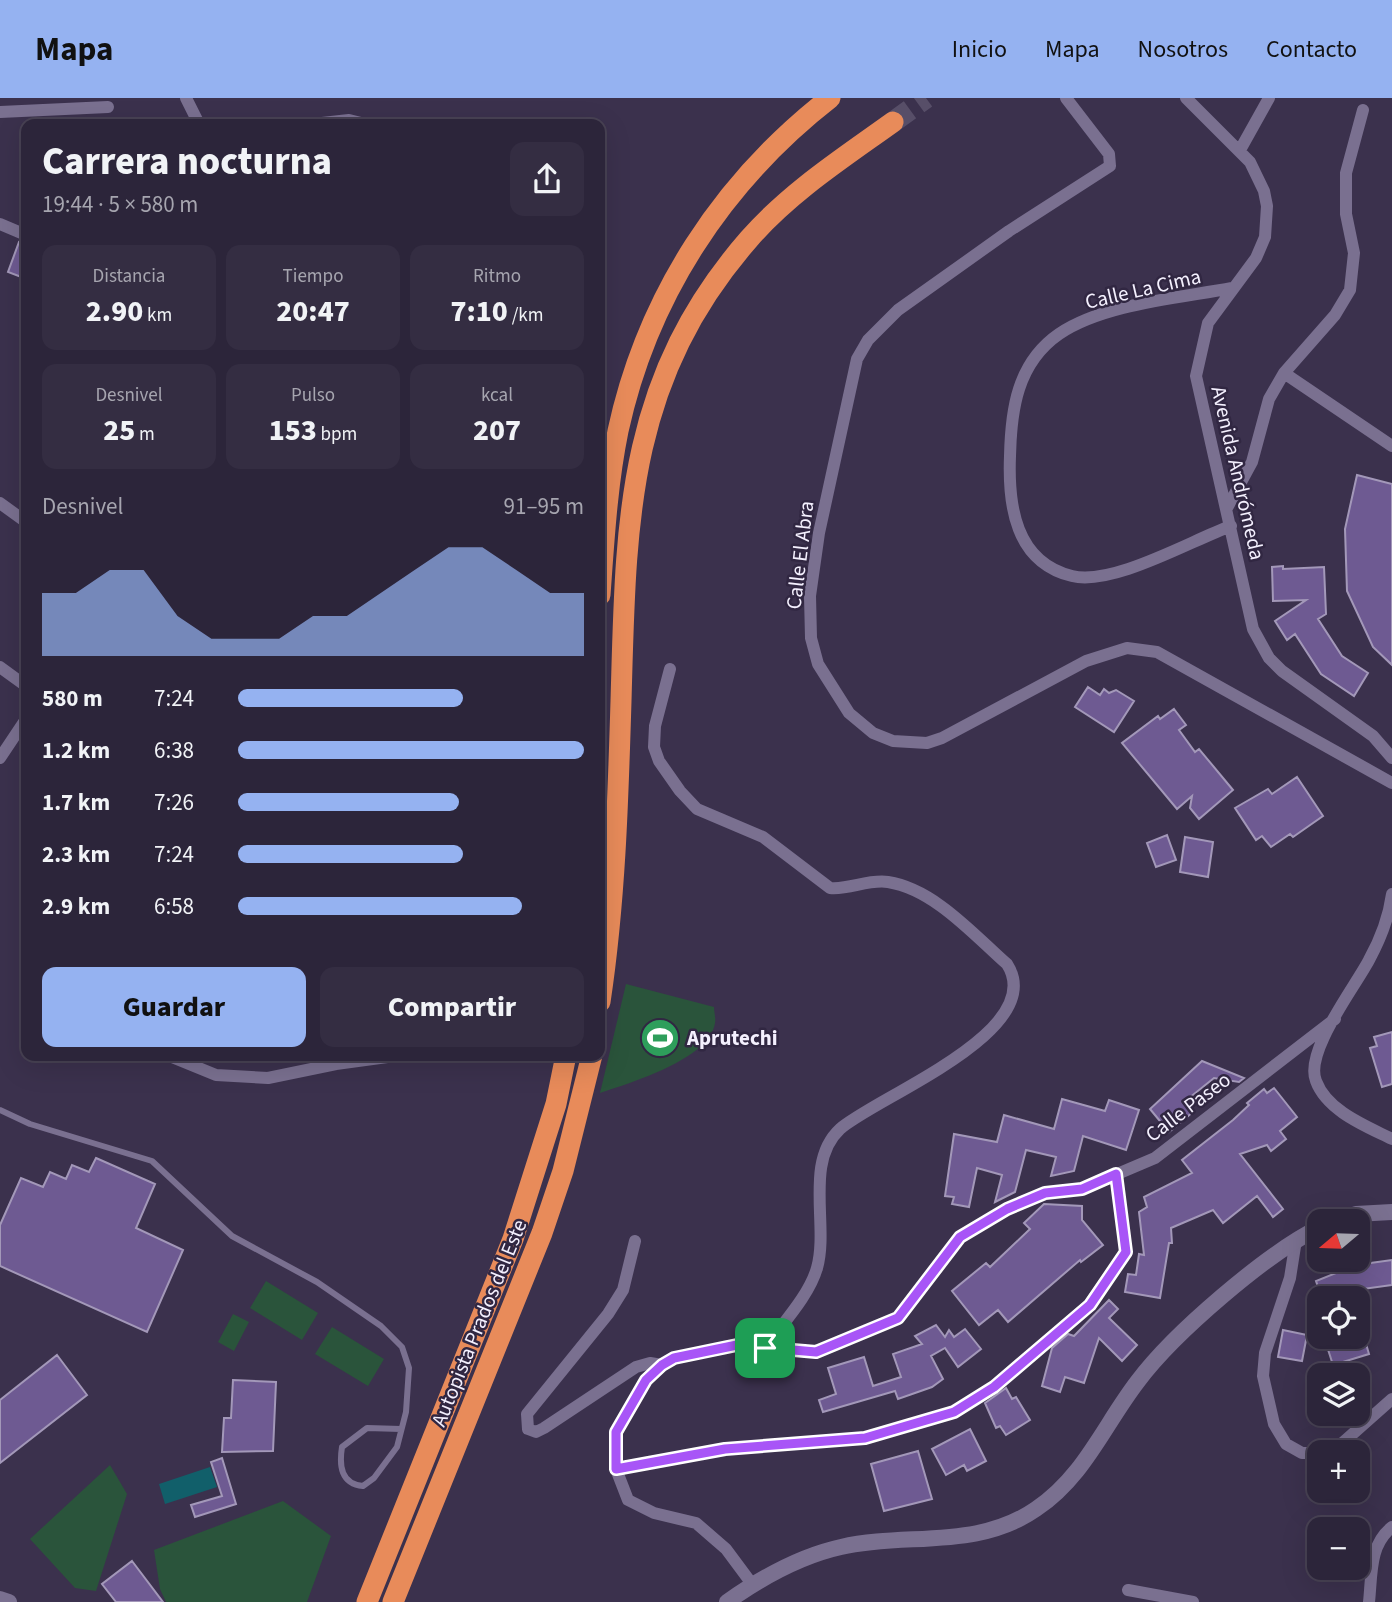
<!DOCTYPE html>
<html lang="es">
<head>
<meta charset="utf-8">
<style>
  :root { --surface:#2c253a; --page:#342d42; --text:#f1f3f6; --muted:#a6a5af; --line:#484254; --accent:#95b2f1 }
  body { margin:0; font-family:"Source Sans 3",sans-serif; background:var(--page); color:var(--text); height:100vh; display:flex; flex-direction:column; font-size:26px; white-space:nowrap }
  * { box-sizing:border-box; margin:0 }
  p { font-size:23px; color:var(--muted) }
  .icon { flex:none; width:38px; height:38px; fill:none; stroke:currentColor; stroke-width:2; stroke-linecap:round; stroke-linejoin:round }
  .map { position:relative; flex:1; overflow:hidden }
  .sheet { position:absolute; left:21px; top:21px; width:584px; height:942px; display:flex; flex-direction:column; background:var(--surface); border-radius:14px; box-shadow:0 7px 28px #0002,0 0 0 2px var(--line) }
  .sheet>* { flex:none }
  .needle { width:46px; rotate:251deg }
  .controls { position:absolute; left:1307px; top:1111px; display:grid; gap:14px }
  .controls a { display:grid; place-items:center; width:63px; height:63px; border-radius:14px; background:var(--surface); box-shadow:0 7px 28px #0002,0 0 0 2px var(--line); font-size:35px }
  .pin { position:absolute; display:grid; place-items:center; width:60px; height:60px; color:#fff; margin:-30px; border-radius:14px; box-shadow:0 4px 10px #0006 }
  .round { display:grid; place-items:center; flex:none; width:74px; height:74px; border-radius:14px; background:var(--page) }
  .headline { display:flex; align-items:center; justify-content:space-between; height:119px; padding:0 21px }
  h1 { font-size:38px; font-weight:800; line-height:52px }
  .metrics { display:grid; grid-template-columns:repeat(3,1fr); gap:10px; height:119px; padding:7px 21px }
  .metrics div { display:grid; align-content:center; border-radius:14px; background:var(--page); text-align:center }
  .metrics b { font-size:30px; font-weight:800 }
  .metrics small { font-size:19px; font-weight:400 }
  .metrics p { font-size:19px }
  .chart { height:196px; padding:14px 21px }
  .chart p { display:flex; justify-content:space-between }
  .chart svg { width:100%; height:126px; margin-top:7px; fill:var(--accent); opacity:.7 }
  .action { display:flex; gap:14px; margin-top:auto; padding:14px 21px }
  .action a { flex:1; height:80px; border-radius:14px; background:var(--accent); color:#111; font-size:28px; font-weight:800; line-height:80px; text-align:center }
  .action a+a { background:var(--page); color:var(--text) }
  ul { padding:0 21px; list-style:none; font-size:23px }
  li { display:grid; grid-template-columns:112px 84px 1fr; align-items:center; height:52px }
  li i { height:18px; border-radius:9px; background:var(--accent) }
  header { display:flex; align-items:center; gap:42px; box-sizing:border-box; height:98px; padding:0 35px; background:var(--accent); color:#111 }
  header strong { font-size:33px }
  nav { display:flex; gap:38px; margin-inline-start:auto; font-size:24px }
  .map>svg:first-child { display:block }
  .green { fill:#2a543b }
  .water { fill:#115f6a }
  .building { fill:#6e5a92; stroke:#a398b9; stroke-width:2 }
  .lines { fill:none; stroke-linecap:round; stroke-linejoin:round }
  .motorway-tunnel { stroke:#574e68; stroke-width:21; stroke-dasharray:21 10; stroke-linecap:butt }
  .service { stroke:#7a7090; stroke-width:6 }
  .minor { stroke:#7a7090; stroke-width:12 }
  .tertiary { stroke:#7a7090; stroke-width:16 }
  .motorway { stroke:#e88b5a; stroke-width:21 }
  .route-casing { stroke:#fff; stroke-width:14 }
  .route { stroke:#a855f7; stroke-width:9 }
  .labels { text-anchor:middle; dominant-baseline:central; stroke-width:5; stroke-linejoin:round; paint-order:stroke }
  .street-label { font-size:21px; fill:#f4f0fe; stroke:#312742 }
  .poi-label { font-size:21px; font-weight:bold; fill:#f4f0fe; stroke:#312742; text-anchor:start }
</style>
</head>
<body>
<header>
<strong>Mapa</strong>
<nav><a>Inicio</a><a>Mapa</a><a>Nosotros</a><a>Contacto</a></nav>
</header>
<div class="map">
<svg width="1392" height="1504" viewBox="0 0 1392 1504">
  <rect width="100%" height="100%" fill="#3b314d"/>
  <path class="green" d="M626,886L714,909C714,914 716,920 715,925C710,961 630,985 600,995Z
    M266,1183L318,1215L302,1242L250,1210Z
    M233,1216L249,1224L234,1253L218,1244Z
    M332,1229L384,1261L368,1288L315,1256Z
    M110,1367L127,1396L96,1493L75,1490L30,1441Z
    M283,1403L331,1438L307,1504H166L160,1491L154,1452Z"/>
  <path class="water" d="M210,1369L217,1389L165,1406L159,1386Z"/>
  <path class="building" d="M19,144L26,146L24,180L8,174Z
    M1357,377L1392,386V567L1373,549L1347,493L1345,431Z
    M1283,468V471L1324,469L1326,516L1318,521L1342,558L1368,575L1354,598L1321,576L1295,536L1287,542L1275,523L1306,502L1273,503L1272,469Z
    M1088,589L1100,597L1104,591L1109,595L1116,592L1134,603L1114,634L1075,609Z
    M1174,611L1186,627L1179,632L1195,654L1199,651L1233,692L1199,721L1190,710L1192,698L1177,711L1122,645L1158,618L1160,621Z
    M1297,679L1323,718L1293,739L1290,736L1271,749L1262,738L1256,742L1235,710L1268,691L1272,696Z
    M1167,737L1176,762L1156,769L1147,745Z
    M1185,739L1213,744L1208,779L1180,774Z
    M1392,934V986L1382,989L1370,950L1377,948L1374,939Z
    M1202,963L1244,980L1239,984L1214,980L1184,1004L1193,1014L1169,1034L1150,1011Z
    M1274,990L1297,1019L1280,1033L1286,1041L1271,1053L1267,1047L1240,1056L1283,1111L1273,1119L1257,1098L1223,1125L1213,1112L1171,1130L1172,1145H1169L1160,1200L1125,1194L1128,1176L1136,1177L1139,1156L1144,1157L1139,1114L1147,1109L1144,1099L1192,1075L1182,1062L1233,1022L1249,1007L1247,1005L1264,991L1267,995Z
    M1062,1001L1105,1013L1109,1002L1139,1012L1126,1052L1083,1038L1074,1073L1051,1078L1056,1059L1026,1052L1015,1094L995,1104L1002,1077L977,1070L969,1109L952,1106L954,1099L945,1098L954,1036L997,1044L1004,1017L1054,1031Z
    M96,1060L155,1086L136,1130L183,1152L147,1234L0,1168V1127L21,1080L43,1089L50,1074L66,1081L72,1067L89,1074Z
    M1044,1106L1082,1108V1122L1103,1147L1081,1164L1080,1162L1008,1224L998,1212L979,1227L952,1193L986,1165L990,1169L1030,1131L1024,1125Z
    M1392,1162V1187L1348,1193L1351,1200H1322L1316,1183L1356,1167Z
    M1109,1202L1118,1211L1109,1220L1137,1247L1122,1263L1099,1240L1084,1285L1065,1279L1060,1294L1042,1288L1052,1250L1068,1236L1074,1238Z
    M936,1227L945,1239L949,1232L954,1239L965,1231L981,1251L958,1269L945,1250L931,1258L943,1281L932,1289L898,1301L895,1293L823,1314L819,1302L836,1296L828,1270L864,1259L873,1288L901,1279L893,1256L922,1246L915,1238Z
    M1283,1232L1307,1237L1302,1263L1278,1259Z
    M1324,1239H1364L1369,1256L1333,1267Z
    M57,1257L87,1297L0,1365V1302Z
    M233,1282L276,1284L273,1353L222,1354L224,1320H231Z
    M1006,1290L1012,1301L1016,1299L1030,1322L1006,1337L1000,1328L996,1330L985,1305Z
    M970,1331L986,1363L967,1373L964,1367L946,1377L932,1351Z
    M918,1353L932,1401L884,1413L871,1366Z
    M222,1360L236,1406L195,1419L191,1407L222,1398L211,1364Z
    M132,1463L163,1504H116L102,1486Z"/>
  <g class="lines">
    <path class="motorway-tunnel" d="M893,24L926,0"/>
    <path class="service" d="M0,1012L30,1026L152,1063L232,1138L317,1184L381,1228L402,1249L409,1270L406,1314L397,1349L374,1380L363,1388C341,1386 339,1368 342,1349L367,1330L401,1331"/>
    <path class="minor" d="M186,0L199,26
      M1066,0L1109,56L1110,68L1009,133L898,212L868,242L857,261L819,435L810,498L811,540L818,566L849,615L873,635L893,643L927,645L942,640L1086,563L1127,550L1157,554L1392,685
      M1186,0L1250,64L1264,93L1267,108L1265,139L1256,160L1208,225L1196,278L1253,531L1269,560L1282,573L1373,638L1392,660
      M0,14L108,9
      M313,26L349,22L365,26
      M1240,52L1269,0
      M0,126L26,137
      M1284,275L1392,348
      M0,405L26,424
      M1227,410L1252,364L1269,301L1284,275L1335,217L1350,192L1354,155L1346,116V75L1363,12
      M1231,428C1190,443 1113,488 1072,478C1015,464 1008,407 1010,358C1011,312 1017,265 1059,236C1103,206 1179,200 1232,190
      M0,569L26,588
      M670,571L655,628L654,649L659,663L680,693L697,711L763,739L830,790C849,792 868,781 888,784C934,791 974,837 1007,866C1050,933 876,999 840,1031C804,1064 829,1128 817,1170C809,1198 782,1226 765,1250
      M0,660L26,621
      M1392,796C1389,818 1380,842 1369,862C1355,889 1304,954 1316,983C1327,1013 1366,1028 1392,1041
      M167,957L216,977L268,980L336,966L402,957
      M1296,1142L1290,1180L1265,1255L1263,1278L1274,1326L1286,1346L1302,1355H1320
      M635,1143L623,1192L608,1216L527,1316L528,1331L536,1334L544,1330L636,1269L650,1265L662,1267
      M1320,1354L1339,1348L1392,1301
      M616,1371L725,1351L865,1340L955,1314L994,1289L1089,1207L1126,1154L1116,1076
      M752,1486L726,1451L696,1425L654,1415L628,1402L616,1371V1334L646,1282L662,1267L674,1260L737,1247L816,1254L898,1220L960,1139L1007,1111L1045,1095L1082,1091L1155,1060L1335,921
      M1128,1492L1193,1504
      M1369,1504C1372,1477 1369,1447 1392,1429"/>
    <path class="tertiary" d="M1331,1124L1356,1116L1392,1114
      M0,1501L9,1504
      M727,1504C761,1480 800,1458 841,1449C907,1434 977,1452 1036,1411C1084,1379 1104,1327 1138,1283C1174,1235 1266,1156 1320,1129"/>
    <path class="motorway" d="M600,497C604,442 607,387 618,333C647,199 722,84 830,0
      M600,904C615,804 618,704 621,603C626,426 625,283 749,141C790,94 843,60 893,24
      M367,1504L513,1141L556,1006L566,957
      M393,1504L542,1135L563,1073L592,957"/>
  </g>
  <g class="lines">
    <g class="route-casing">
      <path id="route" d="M1116,1076L1126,1154L1090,1207L994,1289L954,1314L865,1340L725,1351L616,1371V1334L646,1282L662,1267L674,1260L737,1247L816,1254L898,1220L960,1139L1007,1111L1045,1095L1082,1091Z"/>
    </g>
    <use href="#route" class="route"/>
  </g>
  <defs>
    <g id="stadium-disc" transform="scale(2.0125)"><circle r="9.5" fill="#2e9e5b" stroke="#312742"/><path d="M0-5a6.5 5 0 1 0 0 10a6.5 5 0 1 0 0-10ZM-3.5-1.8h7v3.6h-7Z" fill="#fff"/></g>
  </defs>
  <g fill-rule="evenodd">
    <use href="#stadium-disc" x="660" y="940"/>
  </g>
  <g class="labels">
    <g class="street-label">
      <text transform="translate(1143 191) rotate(-13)">Calle La Cima</text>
      <text transform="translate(1238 375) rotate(77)">Avenida Andrómeda</text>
      <text transform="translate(800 457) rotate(-83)">Calle El Abra</text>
      <text transform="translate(1188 1009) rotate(-37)">Calle Paseo</text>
      <text transform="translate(479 1225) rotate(-68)">Autopista Prados del Este</text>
    </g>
    <g class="poi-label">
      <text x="687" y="940">Aprutechi</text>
    </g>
  </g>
</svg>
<div class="controls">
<a><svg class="needle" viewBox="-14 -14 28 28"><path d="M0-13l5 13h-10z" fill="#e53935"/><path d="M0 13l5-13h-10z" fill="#a6a5af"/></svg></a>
<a><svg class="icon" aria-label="locate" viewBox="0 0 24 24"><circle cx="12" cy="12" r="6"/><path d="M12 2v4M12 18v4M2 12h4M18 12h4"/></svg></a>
<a><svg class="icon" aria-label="layers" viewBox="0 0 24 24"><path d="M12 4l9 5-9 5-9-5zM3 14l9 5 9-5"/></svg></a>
<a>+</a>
<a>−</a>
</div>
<div class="pin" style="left:765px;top:1250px;background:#1e9e55"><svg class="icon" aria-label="arrive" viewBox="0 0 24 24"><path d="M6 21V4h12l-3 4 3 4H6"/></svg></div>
<section class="sheet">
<div class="headline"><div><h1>Carrera nocturna</h1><p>19:44 · 5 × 580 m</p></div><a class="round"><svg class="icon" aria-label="share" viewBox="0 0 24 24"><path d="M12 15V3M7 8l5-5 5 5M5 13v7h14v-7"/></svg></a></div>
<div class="metrics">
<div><p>Distancia</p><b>2.90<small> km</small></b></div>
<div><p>Tiempo</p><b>20:47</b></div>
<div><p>Ritmo</p><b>7:10<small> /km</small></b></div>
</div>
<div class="metrics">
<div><p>Desnivel</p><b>25<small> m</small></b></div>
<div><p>Pulso</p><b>153<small> bpm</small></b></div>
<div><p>kcal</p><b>207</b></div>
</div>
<div class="chart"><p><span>Desnivel</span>91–95 m</p>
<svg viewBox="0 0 160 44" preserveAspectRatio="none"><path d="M0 44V22L10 22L20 14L30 14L40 30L50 38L60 38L70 38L80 30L90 30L100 22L110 14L120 6L130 6L140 14L150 22L160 22V44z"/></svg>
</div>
<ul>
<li><b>580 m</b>7:24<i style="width:65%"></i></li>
<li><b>1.2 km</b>6:38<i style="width:100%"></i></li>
<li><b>1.7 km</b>7:26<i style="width:64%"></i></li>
<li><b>2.3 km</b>7:24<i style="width:65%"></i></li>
<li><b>2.9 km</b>6:58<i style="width:82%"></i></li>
</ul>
<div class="action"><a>Guardar</a><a>Compartir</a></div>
</section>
</div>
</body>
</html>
